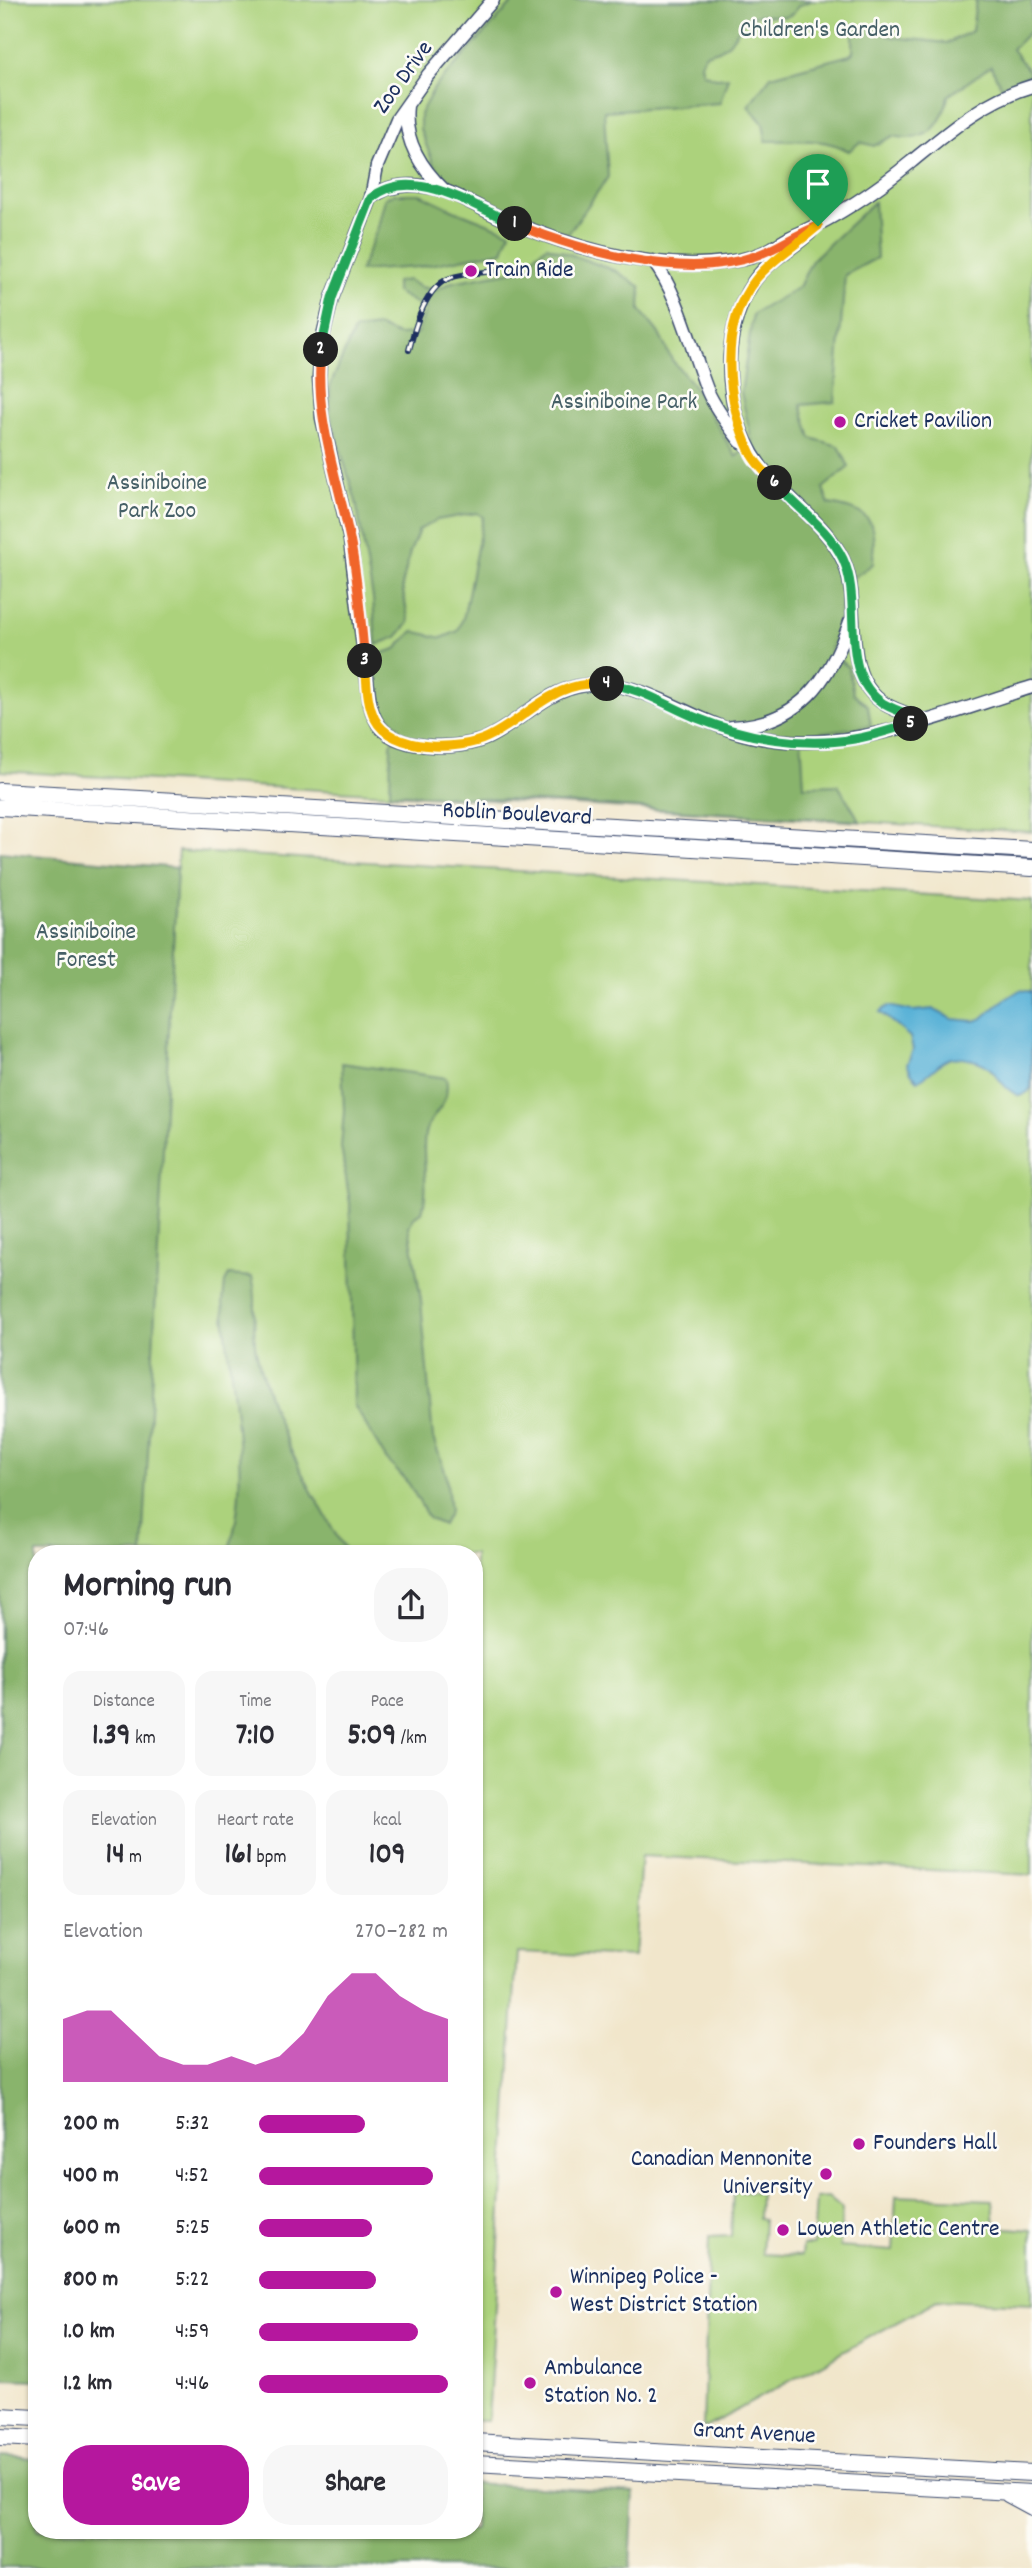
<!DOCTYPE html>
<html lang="en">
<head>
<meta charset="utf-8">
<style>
  :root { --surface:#fff; --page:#f7f7f7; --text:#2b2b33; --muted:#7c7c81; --accent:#b5179e }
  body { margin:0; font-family:Dekko,sans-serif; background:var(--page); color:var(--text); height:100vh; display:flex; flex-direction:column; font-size:26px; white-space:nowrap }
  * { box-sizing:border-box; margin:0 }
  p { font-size:23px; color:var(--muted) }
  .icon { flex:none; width:38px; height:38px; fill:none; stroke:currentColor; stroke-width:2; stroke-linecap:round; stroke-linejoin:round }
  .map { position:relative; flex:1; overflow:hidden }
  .details { position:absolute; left:28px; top:1545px; width:455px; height:994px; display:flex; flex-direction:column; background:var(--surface); border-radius:28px; box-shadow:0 2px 5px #0004 }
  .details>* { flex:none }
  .pin { position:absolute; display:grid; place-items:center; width:60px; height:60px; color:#fff; margin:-72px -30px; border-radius:50% 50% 50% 0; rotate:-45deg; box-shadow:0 0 7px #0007 }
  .pin .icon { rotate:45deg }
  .km { position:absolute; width:35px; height:35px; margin:-18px; border-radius:50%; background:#222; color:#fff; font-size:19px; line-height:35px; text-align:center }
  .round { display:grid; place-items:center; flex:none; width:74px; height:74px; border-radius:28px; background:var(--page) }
  .head { display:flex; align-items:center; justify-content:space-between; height:119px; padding:0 35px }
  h1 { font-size:38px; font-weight:700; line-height:52px }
  .stats { display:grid; grid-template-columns:repeat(3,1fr); gap:10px; height:119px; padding:7px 35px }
  .stats div { display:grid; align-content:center; border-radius:18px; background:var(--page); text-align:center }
  .stats b { font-size:30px; font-weight:700 }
  .stats small { font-size:19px; font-weight:400 }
  .stats p { font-size:19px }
  .chart { height:196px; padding:14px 35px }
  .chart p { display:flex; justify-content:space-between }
  .chart svg { width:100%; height:126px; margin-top:7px; fill:var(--accent); opacity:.7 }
  .action { display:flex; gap:14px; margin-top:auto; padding:14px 35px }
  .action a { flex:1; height:80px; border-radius:28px; background:var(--accent); color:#fff; font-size:28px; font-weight:700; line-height:80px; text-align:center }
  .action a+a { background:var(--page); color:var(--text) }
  ul { padding:0 35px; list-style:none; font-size:23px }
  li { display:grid; grid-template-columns:112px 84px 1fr; align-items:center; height:52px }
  li i { height:18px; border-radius:9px; background:var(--accent) }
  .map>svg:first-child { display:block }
  .green { fill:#acd27c; stroke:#64806d; stroke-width:2 }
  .forest { fill:#89b46c; stroke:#527265; stroke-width:2 }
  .water { fill:#5ab2d7; stroke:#3a709a; stroke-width:2 }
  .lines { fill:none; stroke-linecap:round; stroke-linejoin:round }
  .minor-casing { stroke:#3b4a6e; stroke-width:15 }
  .major-casing { stroke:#3b4a6e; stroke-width:18 }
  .minor { stroke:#fff; stroke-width:12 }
  .major { stroke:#fff; stroke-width:16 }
  .rail-casing { stroke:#1b2f5e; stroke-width:6 }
  .rail { stroke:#fdfcf7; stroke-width:3.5; stroke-dasharray:10; stroke-linecap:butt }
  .split-1-casing { stroke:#fff; stroke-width:14 }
  .split-2-casing { stroke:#fff; stroke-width:14 }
  .split-3-casing { stroke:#fff; stroke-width:14 }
  .split-4-casing { stroke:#fff; stroke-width:14 }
  .split-5-casing { stroke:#fff; stroke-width:14 }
  .split-6-casing { stroke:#fff; stroke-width:14 }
  .split-7-casing { stroke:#fff; stroke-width:14 }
  .split-1 { stroke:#f0652b; stroke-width:9 }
  .split-2 { stroke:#22a559; stroke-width:9 }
  .split-3 { stroke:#f0652b; stroke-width:9 }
  .split-4 { stroke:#f5b400; stroke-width:9 }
  .split-5 { stroke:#22a559; stroke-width:9 }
  .split-6 { stroke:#22a559; stroke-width:9 }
  .split-7 { stroke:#f5b400; stroke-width:9 }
  .poi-dot { fill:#b5179e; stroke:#fdfcf7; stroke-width:2.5 }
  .labels { text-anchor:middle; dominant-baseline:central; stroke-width:5; stroke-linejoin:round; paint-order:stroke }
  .park-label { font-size:24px; fill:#466067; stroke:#fdfcf7 }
  .street-label { font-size:24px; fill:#1b2f5e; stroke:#fdfcf7 }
  .poi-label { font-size:24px; fill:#1b2f5e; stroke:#fdfcf7; text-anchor:start }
</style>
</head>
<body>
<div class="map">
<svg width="1032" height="2568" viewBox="0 0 1032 2568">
  <rect width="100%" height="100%" fill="#fdfcf7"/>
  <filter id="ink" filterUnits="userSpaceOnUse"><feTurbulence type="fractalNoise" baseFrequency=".0143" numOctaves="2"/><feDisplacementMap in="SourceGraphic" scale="14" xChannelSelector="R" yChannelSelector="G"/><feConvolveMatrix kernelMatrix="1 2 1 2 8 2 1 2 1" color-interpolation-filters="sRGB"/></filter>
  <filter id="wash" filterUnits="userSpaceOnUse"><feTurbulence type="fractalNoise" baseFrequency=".00686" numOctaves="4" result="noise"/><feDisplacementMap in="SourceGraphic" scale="28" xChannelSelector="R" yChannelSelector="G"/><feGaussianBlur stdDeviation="1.57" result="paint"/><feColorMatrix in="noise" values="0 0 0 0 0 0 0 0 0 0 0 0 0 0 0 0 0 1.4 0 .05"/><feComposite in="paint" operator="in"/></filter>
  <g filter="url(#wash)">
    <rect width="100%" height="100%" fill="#f1e6cb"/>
    <path class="green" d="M0,0H1032V832L0,771Z
      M178,851L1032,901V1875L641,1856L634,1957L517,1952L488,2420H474V1554H140Z
      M733,2191L760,2193L759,2218L764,2219L762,2254L801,2256L802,2245H813L816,2198L828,2197L842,2209L840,2247L893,2251L896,2196L993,2200L995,2227L1032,2230V2304L937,2300L703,2429L709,2237L731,2236Z"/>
    <path class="forest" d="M515,0H813L798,6L794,13L786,17L758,15L745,21L729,43L719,50L705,54L701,64L703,73L716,78L728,77L720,103L604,111L608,177L568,234L521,220L448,183L434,165L420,129V114L434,88Z
      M976,0H1032V29L1012,49L1031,74L1001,87L991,66L948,96C942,128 926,144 893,136L874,146L860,142L849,151C823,137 794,141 766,141L763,123L748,106L771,76L850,55L853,52V31L866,25L893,37L947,43L972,31Z
      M394,194H420L454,210L510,232L503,251L419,267L360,271L378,227L385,198Z
      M874,202L877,258L845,275L835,402L801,405L811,438L839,446L849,467L823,488L829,504C875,512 875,521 873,564L843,585L838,630L830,652L848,667L853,693L868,706L871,726L801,735L804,786L838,785L860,821L390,793L391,744L400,729L377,704L376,655L396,649L413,631L442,638L458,631L464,615L483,517L477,513L437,520L419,530L410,552L402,586L409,623L397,637L376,645L373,598L356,502L329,412L330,386L354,330L379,327L398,335L417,334L426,309L396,292V282L408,280L420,287L437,290L452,282L534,267V256L547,246L616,271L641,287L640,310L658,332L672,360L693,385L736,457L752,442L741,393L753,314L799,287L812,260Z
      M0,852L177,868L143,1554H37V2380L0,2379Z
      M342,1063L446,1078C452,1107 428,1115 425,1134C421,1160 430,1186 422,1212L415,1216L409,1226L421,1300L433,1438L446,1474L450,1511L443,1525L429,1519L409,1484L386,1459L354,1405L350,1203L341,1147L344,1111Z
      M229,1275L252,1277C259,1301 251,1326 256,1351C269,1409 294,1462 324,1513C332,1527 339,1542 348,1554H227C255,1482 228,1379 223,1302L225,1282Z
      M0,2457L37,2459V2530H474V2483L634,2493L630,2568H0Z"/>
    <path class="water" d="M1020,990L1032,992L1031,1087L1028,1092L1020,1096C995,1087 1000,1063 967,1059C962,1058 956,1057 951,1058C937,1062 931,1076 918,1080L911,1073L907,1064L913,1050L910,1037L880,1012L888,1006L913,1011L933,1009L952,1019L975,1021L983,1018L1001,1002Z"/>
  </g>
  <g filter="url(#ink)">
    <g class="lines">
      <g class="minor-casing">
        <path id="minor" d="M493,0L428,75L397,119L377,166L371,198L332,298L321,344L319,378L322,418L350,540L370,704C372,712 375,721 381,728C402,751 460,750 487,738C528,718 548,684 599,684C644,684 691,718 733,731C834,763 937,716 1032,687
          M407,106C403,139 421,168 444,190
          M371,198C391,182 417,183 442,190C458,194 486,212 504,219C565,245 633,266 700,264C722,263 747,261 767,251C778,245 788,237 800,233C840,215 877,190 911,162C949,131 984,100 1032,86
          M810,233C792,249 768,261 754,281C716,337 724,425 767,474C791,502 829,527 844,562C863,607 838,675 885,704C896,711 911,715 924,720
          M653,261C679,294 692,352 708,392C716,410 729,426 741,442
          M732,727C799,724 830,680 850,622"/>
      </g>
      <g class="major-casing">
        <path id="major" d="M0,791L1032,850
          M0,807L1032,868
          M0,2416L37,2418
          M0,2437L37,2439
          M474,2442L1032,2473
          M474,2463L1032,2493
          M1008,2494L1032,2507"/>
      </g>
      <use href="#minor" class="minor"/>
      <use href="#major" class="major"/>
      <g class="rail-casing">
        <path id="rail" d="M409,350C415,327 425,287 450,278C463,273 481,273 495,271"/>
      </g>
      <use href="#rail" class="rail"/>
    </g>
  </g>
  <g class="lines" filter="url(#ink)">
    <g class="split-1-casing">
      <path id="split-1" d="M515,224C582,251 683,281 755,256C777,249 796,234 818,226"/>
    </g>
    <g class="split-2-casing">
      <path id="split-2" d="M321,350L332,298L371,198C413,164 473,206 515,224"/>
    </g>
    <g class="split-3-casing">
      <path id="split-3" d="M321,350C314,415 337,476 350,539C358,579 361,621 365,661"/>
    </g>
    <g class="split-4-casing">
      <path id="split-4" d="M365,661C367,680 366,702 375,719C391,752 460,751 488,737C531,716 553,679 607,684"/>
    </g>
    <g class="split-5-casing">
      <path id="split-5" d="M607,684C640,687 667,706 697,718C746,738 802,748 854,739C873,736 892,729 911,724"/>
    </g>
    <g class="split-6-casing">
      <path id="split-6" d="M775,483C797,508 828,528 843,559C864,604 836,673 884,704C896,711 911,715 924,720L911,724"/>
    </g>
    <g class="split-7-casing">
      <path id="split-7" d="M775,483C767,474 756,464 751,454C726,402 718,326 756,279C773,258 798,244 818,226"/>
    </g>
    <use href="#split-1" class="split-1"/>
    <use href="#split-2" class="split-2"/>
    <use href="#split-3" class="split-3"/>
    <use href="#split-4" class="split-4"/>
    <use href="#split-5" class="split-5"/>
    <use href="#split-6" class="split-6"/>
    <use href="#split-7" class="split-7"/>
  </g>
  <g class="poi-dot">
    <circle cx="471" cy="271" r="7"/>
    <circle cx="840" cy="422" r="7"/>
    <circle cx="859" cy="2144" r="7"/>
    <circle cx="826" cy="2174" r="7"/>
    <circle cx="783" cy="2230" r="7"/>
    <circle cx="556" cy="2292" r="7"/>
    <circle cx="530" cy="2383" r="7"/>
  </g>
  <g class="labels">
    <g class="park-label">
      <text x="820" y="31">Children's Garden</text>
      <text x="624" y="403">Assiniboine Park</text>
      <text x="157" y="484">Assiniboine<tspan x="157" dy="28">Park Zoo</tspan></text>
      <text x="86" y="933">Assiniboine<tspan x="86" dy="28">Forest</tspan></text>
    </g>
    <g class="street-label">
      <text transform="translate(404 78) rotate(-54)">Zoo Drive</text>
      <text transform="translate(517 815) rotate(3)">Roblin Boulevard</text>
      <text transform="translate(754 2434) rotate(3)">Grant Avenue</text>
    </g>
    <g class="poi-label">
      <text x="485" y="271">Train Ride</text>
      <text x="854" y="422">Cricket Pavilion</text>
      <text x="873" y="2144">Founders Hall</text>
      <text x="812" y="2160" text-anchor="end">Canadian Mennonite<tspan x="812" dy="28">University</tspan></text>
      <text x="797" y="2230">Lowen Athletic Centre</text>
      <text x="570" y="2278">Winnipeg Police -<tspan x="570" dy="28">West District Station</tspan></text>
      <text x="544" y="2369">Ambulance<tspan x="544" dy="28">Station No. 2</tspan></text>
    </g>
  </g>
</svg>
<div class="pin" style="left:818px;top:226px;background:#1e9e55"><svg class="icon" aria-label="arrive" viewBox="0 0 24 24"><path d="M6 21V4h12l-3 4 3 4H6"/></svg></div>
<b class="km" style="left:515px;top:224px">1</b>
<b class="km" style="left:321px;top:350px">2</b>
<b class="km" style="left:365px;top:661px">3</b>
<b class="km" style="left:607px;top:684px">4</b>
<b class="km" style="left:911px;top:724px">5</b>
<b class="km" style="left:775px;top:483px">6</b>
<section class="details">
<div class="head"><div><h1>Morning run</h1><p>07:46</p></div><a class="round"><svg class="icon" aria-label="share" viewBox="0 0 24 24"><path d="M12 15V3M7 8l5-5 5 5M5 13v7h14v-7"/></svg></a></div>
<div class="stats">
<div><p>Distance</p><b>1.39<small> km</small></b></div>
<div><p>Time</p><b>7:10</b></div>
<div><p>Pace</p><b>5:09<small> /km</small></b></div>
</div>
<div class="stats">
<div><p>Elevation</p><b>14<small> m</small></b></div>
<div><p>Heart rate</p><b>161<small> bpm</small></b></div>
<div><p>kcal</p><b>109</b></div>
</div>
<div class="chart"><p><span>Elevation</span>270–282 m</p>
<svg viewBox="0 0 160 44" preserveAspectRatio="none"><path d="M0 44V22L10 19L20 19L30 27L40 35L50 38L60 38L70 35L80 38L90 35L100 27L110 14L120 6L130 6L140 14L150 19L160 22V44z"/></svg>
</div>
<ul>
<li><b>200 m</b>5:32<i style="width:56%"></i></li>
<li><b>400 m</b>4:52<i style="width:92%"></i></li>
<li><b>600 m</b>5:25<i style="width:60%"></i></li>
<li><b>800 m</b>5:22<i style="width:62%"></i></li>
<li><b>1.0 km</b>4:59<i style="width:84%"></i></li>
<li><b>1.2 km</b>4:46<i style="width:100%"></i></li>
</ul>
<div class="action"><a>Save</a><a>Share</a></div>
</section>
</div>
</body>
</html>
